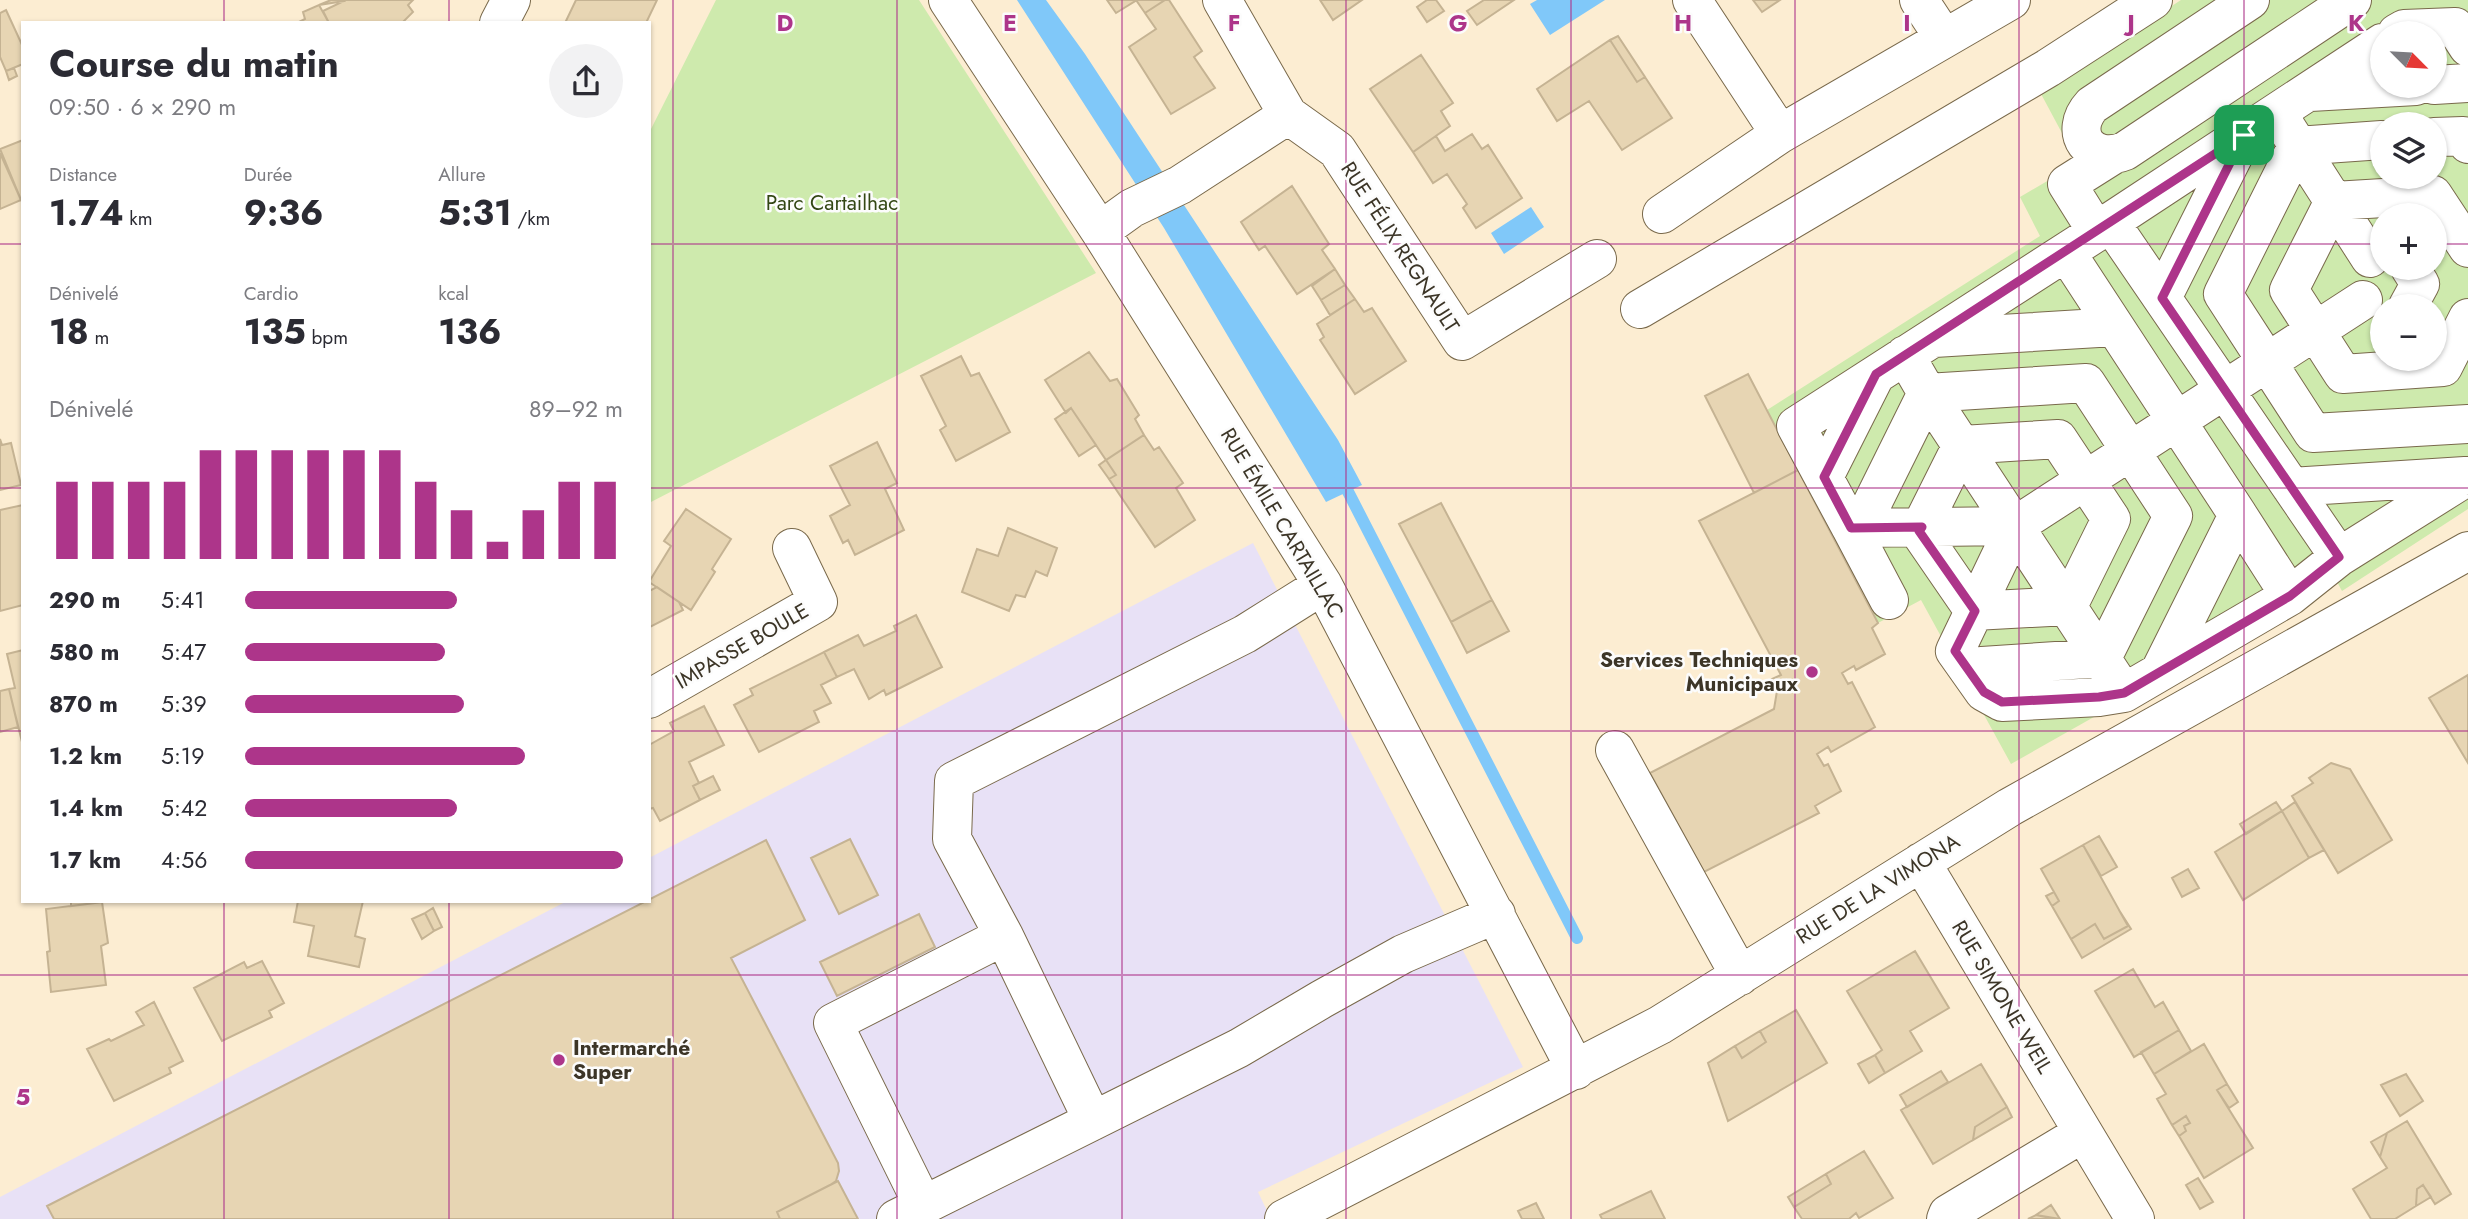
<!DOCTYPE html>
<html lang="fr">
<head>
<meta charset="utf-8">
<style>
  :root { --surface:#fff; --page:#f2f2f3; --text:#2b2b33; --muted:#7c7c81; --accent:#ad358a }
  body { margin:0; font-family:Jost,sans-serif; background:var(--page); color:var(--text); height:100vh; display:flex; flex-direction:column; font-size:26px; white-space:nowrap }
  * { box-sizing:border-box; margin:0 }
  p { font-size:23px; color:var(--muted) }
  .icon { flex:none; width:38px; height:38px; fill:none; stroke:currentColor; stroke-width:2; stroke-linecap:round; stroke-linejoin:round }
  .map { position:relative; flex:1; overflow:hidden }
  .sheet { position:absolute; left:21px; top:21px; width:630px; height:882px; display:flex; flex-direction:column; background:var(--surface); border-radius:0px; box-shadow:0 2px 5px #0004 }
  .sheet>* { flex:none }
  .needle { width:46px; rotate:114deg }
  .buttons { position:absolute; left:2370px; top:21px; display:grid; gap:14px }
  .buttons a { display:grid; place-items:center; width:77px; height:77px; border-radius:50%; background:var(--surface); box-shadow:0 2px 5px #0004; font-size:35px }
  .pin { position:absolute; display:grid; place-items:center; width:60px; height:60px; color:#fff; margin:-30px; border-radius:14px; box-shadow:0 4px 10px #0006 }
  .round { display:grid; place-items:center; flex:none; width:74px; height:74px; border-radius:37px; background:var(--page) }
  .overview { display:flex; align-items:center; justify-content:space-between; height:119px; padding:0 28px }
  h1 { font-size:38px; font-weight:700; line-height:52px }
  .metrics { display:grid; grid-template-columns:repeat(3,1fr); gap:10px; height:119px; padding:7px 28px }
  .metrics div { display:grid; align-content:center }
  .metrics b { font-size:35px; font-weight:700 }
  .metrics small { font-size:19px; font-weight:400 }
  .metrics p { font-size:19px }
  .chart { height:196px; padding:14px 28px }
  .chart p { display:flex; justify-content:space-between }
  .chart svg { width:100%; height:126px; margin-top:7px; stroke:var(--accent); stroke-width:6 }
  ul { padding:0 28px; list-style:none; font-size:23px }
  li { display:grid; grid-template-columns:112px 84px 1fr; align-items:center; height:52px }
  li i { height:18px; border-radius:9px; background:var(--accent) }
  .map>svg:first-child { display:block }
  .commercial { fill:#e8e1f6 }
  .green { fill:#ceeaad; fill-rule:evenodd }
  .water { fill:#80c8f9 }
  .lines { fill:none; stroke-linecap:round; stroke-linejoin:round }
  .stream { stroke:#80c8f9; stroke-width:12 }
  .building { fill:#e7d5b3; stroke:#c5b393; stroke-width:2 }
  .minor-casing { stroke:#79694b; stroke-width:40 }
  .minor { stroke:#fff; stroke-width:38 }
  .route-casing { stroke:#fff; stroke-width:14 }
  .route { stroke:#ad358a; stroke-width:9 }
  .grid { fill:none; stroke:#ad358a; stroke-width:2; stroke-opacity:0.55 }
  .poi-dot { fill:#ad358a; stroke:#fcfcfc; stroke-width:2.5 }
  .labels { text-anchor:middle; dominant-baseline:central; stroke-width:5; stroke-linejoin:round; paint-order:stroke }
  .park-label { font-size:21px; fill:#334714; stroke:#fcfcfc }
  .street-label { font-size:21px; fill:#3c3527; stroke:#fcfcfc }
  .poi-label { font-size:21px; font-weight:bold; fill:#3c3527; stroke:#fcfcfc; text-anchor:end }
  .grid-label { font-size:23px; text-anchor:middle; font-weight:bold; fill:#ad358a; stroke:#fcfcfc; stroke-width:5; stroke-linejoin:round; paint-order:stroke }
</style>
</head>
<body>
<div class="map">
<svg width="2468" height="1219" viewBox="0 0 2468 1219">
  <rect width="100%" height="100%" fill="#fcedd2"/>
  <path class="commercial" d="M1253,543L1523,1067L1258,1192L1271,1219H0V1197L567,901H649V858Z"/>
  <path class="green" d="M716,0H919L1096,273L649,503V133Z
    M2181,0H2468V509L2342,591L2336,580L2011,764L1921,600L1878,623L1767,410L2040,236L2020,197L2078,163L2040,92ZM2382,33H2434V86H2382ZM2382,124H2434V177H2382ZM2382,215H2434V268H2382ZM2382,306H2434V359H2382Z"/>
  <path class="water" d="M1017,0H1046L1085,54L1338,440L1362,485L1326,502L1164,228Z
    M1537,0H1605L1550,35L1530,4Z
    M1531,207L1544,227L1504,254L1491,233Z"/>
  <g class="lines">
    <path class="stream" d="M1340,476L1577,938"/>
  </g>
  <path class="building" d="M331,0H343L344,1L319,5Z
    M343,0H413L408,5L413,12L402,23H329L323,11L344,1Z
    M576,0H657L646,23H565Z
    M1107,0H1137L1116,13Z
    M1136,0H1165L1145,13Z
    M1165,0H1169L1202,51L1194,57L1215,88L1171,114L1129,47L1156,29L1145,13Z
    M1320,0H1362L1333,20Z
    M1427,0H1436L1444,11L1427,22L1417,7Z
    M1484,0H1514L1477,25L1467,11Z
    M1753,0H1780L1762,12Z
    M319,5L329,23H297L305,19L303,12Z
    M6,10L23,47V64L6,71L0,57V13Z
    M1618,36L1645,77L1637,82L1610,40Z
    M1610,40L1637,82L1645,77L1672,118L1622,150L1589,101L1557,121L1537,89Z
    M1421,55L1453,103L1441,111L1450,126L1413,152L1370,89Z
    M14,68L17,76L9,80L6,71Z
    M1472,134L1482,149L1488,145L1522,198L1476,228L1463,208L1467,204L1447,174L1433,183L1413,152L1436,136L1445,151Z
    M23,140V199L21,200L0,149Z
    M0,153L21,200L0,209Z
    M1292,186L1329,244L1322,250L1335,269L1297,294L1265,246L1259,250L1241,222Z
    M1335,269L1345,285L1321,300L1312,286Z
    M1345,285L1355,299L1330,315L1321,300Z
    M1355,299L1364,312L1372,308L1406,361L1355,394L1320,340L1324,337L1317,324Z
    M1089,352L1110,381L1117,379L1139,415L1135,419L1144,435L1106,460L1071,408L1066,413L1045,380Z
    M961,356L971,376L979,373L1010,432L956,461L940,430L946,426L921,376Z
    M1748,374L1798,470L1754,493L1705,396Z
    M1071,408L1096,445L1079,456L1055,419Z
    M1144,435L1154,450L1159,447L1183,483L1176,488L1195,520L1155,547L1109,479L1116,475L1106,460Z
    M0,439L2,445L11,443L21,485L0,490Z
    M877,442L897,483L885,489L904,530L855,555L848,540L843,543L830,516L850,505L830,466Z
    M1106,460L1116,475L1109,479L1099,465Z
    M1798,470L1878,623L1872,628L1885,654L1856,670L1854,666L1842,673L1848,684L1852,682L1875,727L1831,752L1828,747L1817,754L1824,766L1828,764L1841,791L1815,806L1819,813L1704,872L1650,773L1774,709L1777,691L1772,679L1781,675L1699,521Z
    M1441,503L1492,600L1451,622L1399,524Z
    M23,505V605L0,611V510Z
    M686,509L731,539L712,569L715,572L691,610L649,582L671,546L664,541Z
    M1008,528L1057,548L1047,576L1036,571L1025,597L1016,595L1009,611L962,592L977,549L998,556Z
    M657,587L679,602L683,610L650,627L649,591Z
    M1492,600L1509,631L1467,653L1451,622Z
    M916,615L942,667L886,695L884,690L869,699L854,669L837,677L824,652L858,635L864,646L896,631L894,626Z
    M23,650V746L9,689L15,688L7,654Z
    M824,652L837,677L821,685L831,703L814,711L819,722L759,752L734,705L753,695L750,689Z
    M2468,675V763L2429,698Z
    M9,689L18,727L0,732V691Z
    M704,706L724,745L689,762L699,783L693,786L700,800L660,821L653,808L649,809V745L674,731L670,723Z
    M2331,763L2350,769L2392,840L2338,873L2292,796L2313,783L2309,778Z
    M713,776L720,790L700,800L693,786Z
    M2276,802L2282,811L2246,834L2240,824Z
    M2295,802L2324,850L2309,858L2282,811Z
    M2282,811L2309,858L2243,900L2215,852Z
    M2099,836L2117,867L2101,876L2083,845Z
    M850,839L878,895L839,914L811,858Z
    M766,840L805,920L731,958L838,1163L839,1171L836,1181L830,1185L777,1212L780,1219H54L47,1206Z
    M2083,845L2128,926L2104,939L2095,924L2071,939L2052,906L2059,901L2041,869Z
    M2188,869L2199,888L2182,897L2172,878Z
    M2054,892L2059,901L2052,906L2046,896Z
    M71,901H102V902L71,906Z
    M298,901H363L355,936L365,939L359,967L308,956L314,926L294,922Z
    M102,902L108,943L101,946L106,985L51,992L47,952L50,951L46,909Z
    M433,908L442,927L434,931L425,913Z
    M2119,910L2131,929L2082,958L2071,939L2095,924L2104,939L2128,926Z
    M425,913L434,931L422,939L412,919Z
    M919,914L935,947L837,996L820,962Z
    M1915,951L1949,1008L1910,1031L1922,1051L1885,1073L1875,1055L1882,1050L1847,991Z
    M262,961L284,1003L269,1011L272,1017L222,1041L194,988L244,962L247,968Z
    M2133,969L2155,1007L2163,1002L2179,1030L2134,1057L2095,991Z
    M154,1002L183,1061L169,1068L171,1073L114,1101L87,1049L109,1039L111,1041L144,1025L136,1012Z
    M1796,1010L1827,1063L1728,1121L1708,1063L1735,1046L1742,1058L1766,1042L1760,1031Z
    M2179,1030L2191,1051L2154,1074L2141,1052Z
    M1760,1031L1766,1042L1742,1058L1735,1046Z
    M2204,1044L2227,1084L2217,1090L2253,1148L2204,1178L2179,1136L2186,1131L2184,1126L2190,1123L2186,1116L2172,1125L2157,1099L2166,1094L2154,1074Z
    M1875,1055L1885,1073L1869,1083L1858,1064Z
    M1981,1064L2007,1107L1975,1127L1973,1140L1933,1164L1901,1110Z
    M1941,1071L1948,1082L1907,1107L1900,1095Z
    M2406,1074L2423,1101L2400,1116L2381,1085Z
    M2227,1084L2238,1102L2229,1108L2217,1090Z
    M2007,1107L2012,1117L1973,1140L1975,1127Z
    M2186,1116L2190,1123L2184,1126L2186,1131L2179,1136L2172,1125Z
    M2407,1121L2451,1194L2435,1204L2423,1185L2417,1189L2416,1206L2395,1219H2371L2353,1189L2387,1168L2380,1157L2387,1133Z
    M2387,1133L2380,1157L2371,1142Z
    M1864,1151L1893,1198L1859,1218L1856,1213L1849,1219H1802L1794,1207L1831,1184L1826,1174Z
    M1826,1174L1831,1184L1794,1207L1788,1197Z
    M2198,1178L2213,1202L2200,1209L2186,1185Z
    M838,1181L858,1219H780L777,1212Z
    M2423,1185L2431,1197L2416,1206L2417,1189Z
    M1651,1191L1665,1219H1602L1600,1215Z
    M1536,1203L1544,1219H1522L1518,1211Z
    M2051,1205L2060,1219L2036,1215Z
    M2036,1215L2055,1219H2028Z"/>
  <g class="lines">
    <g class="minor-casing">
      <path id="minor" d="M948,0L1100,231L1323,585L1576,1070
        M1222,0L1288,115
        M1692,0L1780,134
        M1919,0L1944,38
        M2250,0L2092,105C2067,132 2090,165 2125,151L2352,0
        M499,23L511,0
        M2397,33L2404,29L2455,27L2468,47
        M2382,43L2110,222L2339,557L2468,476
        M2434,85L2468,83
        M2310,92L2416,86
        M2286,127L2370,258
        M2434,137L2463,136L2468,144
        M2382,140L2297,146L2223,294L2313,433L2468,424
        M1662,214L1780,134L2011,0
        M2110,222L2097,232L2067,184L2113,155
        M1100,231L1132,208L1180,185L1288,115L1337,150L1462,341L1597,259
        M2468,248L2433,195L2334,201L2289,290L2343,374L2443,367L2468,318
        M2066,252L2115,327
        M2162,298L2243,137
        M2408,306L2420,284L2410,268
        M1640,309L2048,68L2153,0
        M1934,338L2115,327L2238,515L2160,671
        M1905,355L1927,393L2124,693L2290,596L2339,557
        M2058,439L2111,519L2068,606L1974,611L1919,531L1962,445Z
        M1824,477L1875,376
        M2291,487L2465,476
        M2238,515L2290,596
        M2015,526L1851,528L1796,426L2097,232
        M1851,528L1889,600
        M1860,528L1927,393L2086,383L2173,516L2102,658L1967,667
        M2124,693L2099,697L2002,702L1984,692L1955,651L2015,526L2363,300
        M649,699L818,602L792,548
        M1615,750L1740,976
        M1921,862L2135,1219
        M1093,1121L1004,936L952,839L954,781L1245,634L1323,585
        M923,1205L833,1023L1004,936
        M896,1219L1239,1048L1322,999L1403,954L1496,914
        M1284,1219L1660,1025L2010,807L2468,551
        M1946,1219L1948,1214L2083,1133"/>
    </g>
    <use href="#minor" class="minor"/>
  </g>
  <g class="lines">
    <g class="route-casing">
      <path id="route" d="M2244,135L2162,298L2339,557L2290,596L2124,693L2099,697L2002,702L1984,692L1955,651L1975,611L1919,531L1922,527L1851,528L1824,477L1876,374Z"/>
    </g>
    <use href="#route" class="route"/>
  </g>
  <path class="grid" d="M224,0V23M449,0V23M673,0V1219M897,0V1219M1122,0V1219M1346,0V1219M1571,0V1219M1795,0V1219M2019,0V1219M2244,0V1219M0,244H23M649,244H2382M2434,244H2468M0,488H23M649,488H2468M0,731H23M649,731H2468M224,901V1219M449,901V1219M0,975H2468"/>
  <g class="poi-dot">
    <circle cx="1812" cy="672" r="7"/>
    <circle cx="559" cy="1060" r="7"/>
  </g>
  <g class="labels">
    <g class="park-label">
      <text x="832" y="203">Parc Cartailhac</text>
    </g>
    <g class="street-label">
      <text transform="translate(1400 247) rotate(57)">RUE FÉLIX REGNAULT</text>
      <text transform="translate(1282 523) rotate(59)">RUE ÉMILE CARTAILLAC</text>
      <text transform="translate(742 646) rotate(-30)">IMPASSE BOULE</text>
      <text transform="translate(1878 889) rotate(-32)">RUE DE LA VIMONA</text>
      <text transform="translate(2002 997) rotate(59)">RUE SIMONE WEIL</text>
    </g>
    <g class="poi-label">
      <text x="1798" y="660">Services Techniques<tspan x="1798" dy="24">Municipaux</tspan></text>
      <text x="573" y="1048" text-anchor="start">Intermarché<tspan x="573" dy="24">Super</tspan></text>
    </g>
  </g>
  <g class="grid-label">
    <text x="785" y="31">D</text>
    <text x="1010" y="31">E</text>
    <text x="1234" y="31">F</text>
    <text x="1458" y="31">G</text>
    <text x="1683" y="31">H</text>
    <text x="1907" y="31">I</text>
    <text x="2131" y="31">J</text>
    <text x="2356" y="31">K</text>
    <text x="23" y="1105">5</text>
  </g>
</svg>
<div class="buttons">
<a><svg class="needle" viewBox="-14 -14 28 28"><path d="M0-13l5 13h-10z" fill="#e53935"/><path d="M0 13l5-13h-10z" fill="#7c7c81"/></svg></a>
<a><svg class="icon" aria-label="layers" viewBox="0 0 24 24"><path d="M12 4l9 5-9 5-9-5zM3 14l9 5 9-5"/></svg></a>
<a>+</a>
<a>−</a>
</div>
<div class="pin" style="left:2244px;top:135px;background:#1e9e55"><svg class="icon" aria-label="arrive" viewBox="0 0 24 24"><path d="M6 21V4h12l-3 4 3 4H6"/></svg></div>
<section class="sheet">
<div class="overview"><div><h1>Course du matin</h1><p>09:50 · 6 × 290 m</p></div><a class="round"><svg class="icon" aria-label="share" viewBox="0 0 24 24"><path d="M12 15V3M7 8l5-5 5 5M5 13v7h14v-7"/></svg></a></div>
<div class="metrics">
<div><p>Distance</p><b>1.74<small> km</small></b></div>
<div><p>Durée</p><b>9:36</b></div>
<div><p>Allure</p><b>5:31<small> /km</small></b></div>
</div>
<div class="metrics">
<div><p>Dénivelé</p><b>18<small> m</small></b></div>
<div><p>Cardio</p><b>135<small> bpm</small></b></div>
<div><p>kcal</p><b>136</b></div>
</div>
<div class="chart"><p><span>Dénivelé</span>89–92 m</p>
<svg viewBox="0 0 160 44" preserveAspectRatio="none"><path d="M5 44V17M15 44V17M25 44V17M35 44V17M45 44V6M55 44V6M65 44V6M75 44V6M85 44V6M95 44V6M105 44V17M115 44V27M125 44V38M135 44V27M145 44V17M155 44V17"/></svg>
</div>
<ul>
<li><b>290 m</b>5:41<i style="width:56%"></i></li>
<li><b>580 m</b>5:47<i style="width:53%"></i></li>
<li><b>870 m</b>5:39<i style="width:58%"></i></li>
<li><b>1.2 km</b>5:19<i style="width:74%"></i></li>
<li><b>1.4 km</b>5:42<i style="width:56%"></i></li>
<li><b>1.7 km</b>4:56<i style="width:100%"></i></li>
</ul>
</section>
</div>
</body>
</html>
